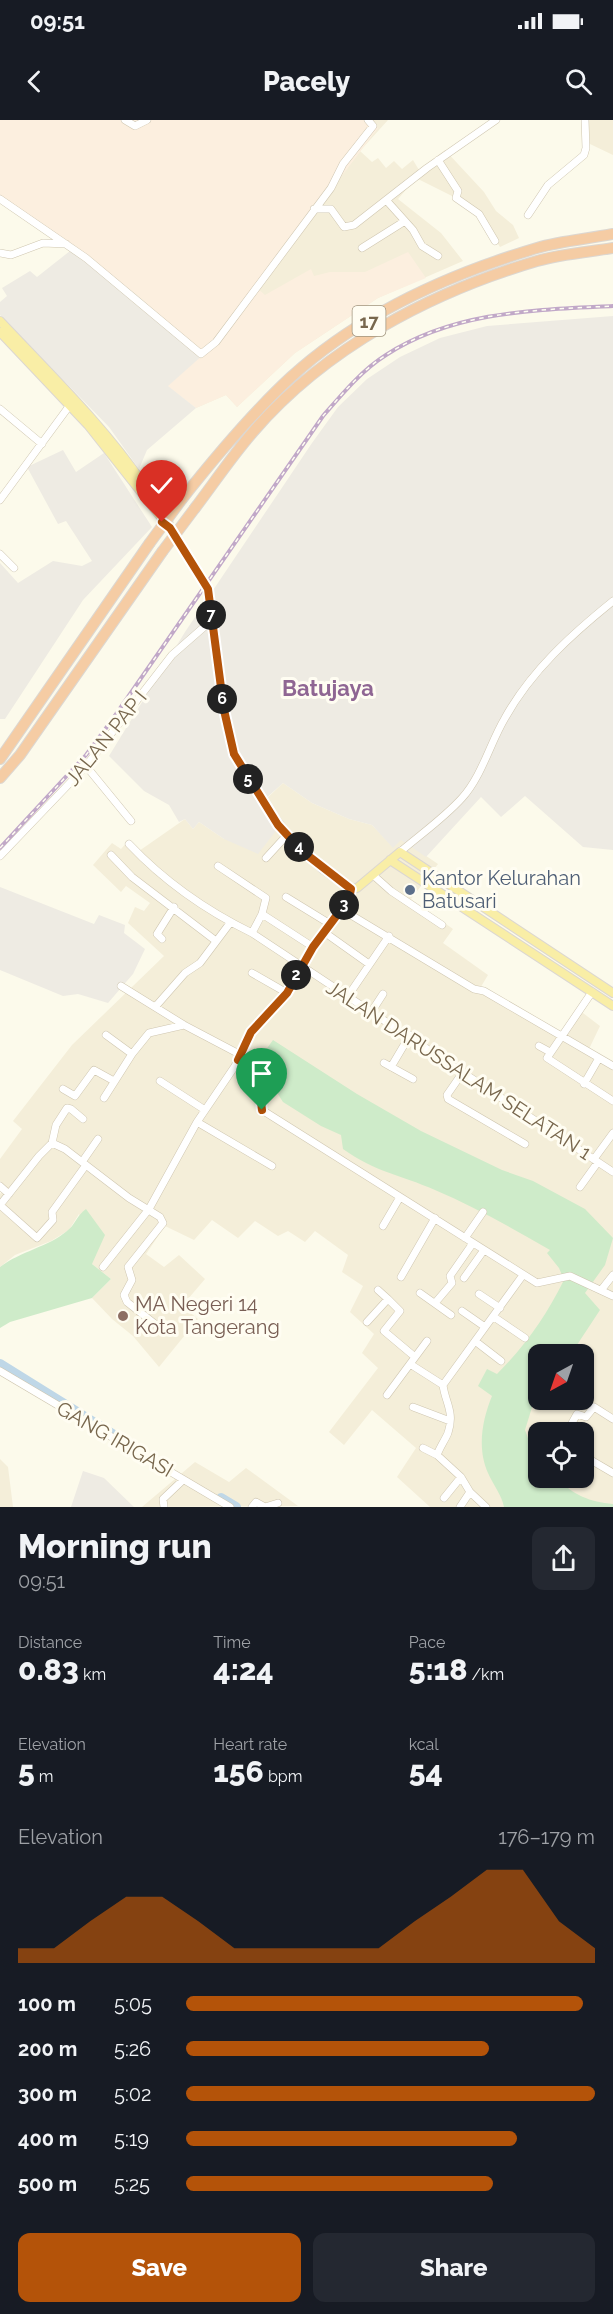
<!DOCTYPE html>
<html lang="en">
<head>
<meta charset="utf-8">
<style>
  :root { --surface:#171b24; --page:#242831; --text:#f1f3f6; --muted:#9ea1a6; --accent:#b45309 }
  body { margin:0; font-family:Raleway,sans-serif; background:var(--page); color:var(--text); height:100vh; display:flex; flex-direction:column; font-size:22px; white-space:nowrap }
  * { box-sizing:border-box; margin:0 }
  p { font-size:20px; color:var(--muted) }
  .icon { flex:none; width:33px; height:33px; fill:none; stroke:currentColor; stroke-width:2; stroke-linecap:round; stroke-linejoin:round }
  .map { position:relative; height:1387px; overflow:hidden }
  .details { display:flex; flex-direction:column; background:var(--surface); flex:1 }
  .details>* { flex:none }
  .needle { width:39px; rotate:220deg }
  .buttons { position:absolute; left:528px; top:1224px; display:grid; gap:12px }
  .buttons a { display:grid; place-items:center; width:66px; height:66px; border-radius:12px; background:var(--surface); box-shadow:0 2px 4px #0004; font-size:30px }
  .pin { position:absolute; display:grid; place-items:center; width:51px; height:51px; color:#fff; margin:-62px -26px; border-radius:50% 50% 50% 0; rotate:-45deg; box-shadow:0 0 6px #0007 }
  .pin .icon { rotate:45deg }
  .km { position:absolute; width:30px; height:30px; margin:-15px; border-radius:50%; background:#222; color:#fff; font-size:16px; line-height:30px; text-align:center }
  .round { display:grid; place-items:center; flex:none; width:63px; height:63px; border-radius:12px; background:var(--page) }
  .headline { display:flex; align-items:center; justify-content:space-between; height:102px; padding:0 18px }
  h1 { font-size:33px; font-weight:800; line-height:45px }
  .metrics { display:grid; grid-template-columns:repeat(3,1fr); gap:9px; height:102px; padding:6px 18px }
  .metrics div { display:grid; align-content:center }
  .metrics b { font-size:30px; font-weight:800 }
  .metrics small { font-size:16px; font-weight:400 }
  .metrics p { font-size:16px }
  .chart { height:168px; padding:12px 18px }
  .chart p { display:flex; justify-content:space-between }
  .chart svg { width:100%; height:108px; margin-top:6px; fill:var(--accent); opacity:.7 }
  .cta { display:flex; gap:12px; margin-top:auto; padding:12px 18px }
  .cta a { flex:1; height:69px; border-radius:12px; background:var(--accent); color:#fff; font-size:24px; font-weight:800; line-height:69px; text-align:center }
  .cta a+a { background:var(--page); color:var(--text) }
  ul { padding:0 18px; list-style:none; font-size:20px }
  li { display:grid; grid-template-columns:96px 72px 1fr; align-items:center; height:45px }
  li i { height:15px; border-radius:8px; background:var(--accent) }
  .status { display:flex; justify-content:space-between; align-items:center; height:42px; padding:0 30px; background:var(--surface); direction:ltr }
  .status svg { height:16px; fill:currentColor }
  header { display:flex; justify-content:space-between; align-items:center; height:78px; padding:0 18px; background:var(--surface); font-size:27px; font-weight:800 }
  .map>svg:first-child { display:block }
  .residential { fill:#f4eed9; fill-rule:evenodd }
  .commercial { fill:#fcefdf }
  .industrial { fill:#eeebe3 }
  .green { fill:#ceebc9 }
  .lines { fill:none; stroke-linecap:round; stroke-linejoin:round }
  .river { stroke:#bfd7e7; stroke-width:10 }
  .minor-casing { stroke:#cfc6b0; stroke-width:8 }
  .major-casing { stroke:#dcd7d1; stroke-width:10 }
  .highway-casing { stroke:#dcd7d1; stroke-width:12 }
  .minor { stroke:#fff; stroke-width:7 }
  .major { stroke:#f9eea6; stroke-width:8 }
  .highway { stroke:#f5cca4; stroke-width:10 }
  .rail-casing { stroke:#c1a8c8; stroke-width:4 }
  .rail { stroke:#fffdf2; stroke-width:1.5; stroke-dasharray:4.5; stroke-linecap:butt }
  .highway-bridge-casing { stroke:#dcd7d1; stroke-width:12; stroke-linecap:butt }
  .highway-bridge { stroke:#f5cca4; stroke-width:10 }
  .route-casing { stroke:#fff; stroke-width:12 }
  .route { stroke:#b45309; stroke-width:8 }
  .service-dot { fill:#5c6f8a; stroke:#fffdf2; stroke-width:2 }
  .education-dot { fill:#8d6e63; stroke:#fffdf2; stroke-width:2 }
  .labels { text-anchor:middle; dominant-baseline:central; stroke-width:6; stroke-linejoin:round; paint-order:stroke }
  .shield { fill:#fffdf2; stroke:#a0947e; stroke-width:1.5 }
  .shield-label { font-size:18px; font-weight:bold; fill:#78674d }
  .street-label { font-size:20px; fill:#78674d; stroke:#fffdf2 }
  .service-label { font-size:20px; fill:#4e5e75; stroke:#fffdf2; text-anchor:start }
  .education-label { font-size:20px; fill:#785e54; stroke:#fffdf2; text-anchor:start }
  .quarter-label { font-size:22px; font-weight:bold; fill:#8f6693; stroke:#fffdf2 }
</style>
</head>
<body>
<div class="status"><b>09:51</b><svg viewBox="0 0 49 12"><path d="M0 12V9h3v3zM5 12V6h3v6zM10 12V3h3v9zM15 12V0h3v12zM26 1h20v11H26zM47 4h2v5h-2z"/></svg></div>
<header><svg class="icon" aria-label="back" viewBox="0 0 24 24"><path d="M15 5l-7 7 7 7"/></svg>Pacely<svg class="icon" aria-label="search" viewBox="0 0 24 24"><circle cx="10" cy="10" r="6"/><path d="M15 15l6 6"/></svg></header>
<div class="map">
<svg width="613" height="1387" viewBox="0 0 613 1387">
  <rect width="100%" height="100%" fill="#fcfaeb"/>
  <path class="residential" d="M0,0H388L360,31L372,42L378,38L386,48L394,41L402,49L413,40L419,50L445,30L484,72L496,91L513,105L519,118L500,127L479,95L454,77L416,58L398,79L441,113L463,141L378,178L295,233L237,287L226,275L196,288Z
    M588,0H613V35L590,24Z
    M283,663L312,683L349,699L372,705L393,727L401,719L438,744L411,779L453,809L443,823L488,855L479,870L560,916L579,890L600,906L589,929L613,943V1387H430L397,1357L416,1328L372,1290L344,1325L329,1312L378,1248L362,1233L374,1214L350,1192L363,1166L342,1152L348,1135L315,1111L305,1122L288,1111L278,1116L255,1101L238,1118L212,1100L194,1120L165,1106L146,1134L164,1147L179,1135L205,1159L182,1186L198,1199L159,1247L133,1216L112,1199L92,1178L111,1159L92,1144L79,1094L69,1110L51,1121L15,1135L0,1147V1074L5,1068L0,1061V1039L22,1009L13,1001L72,925L164,836L128,803L135,787L144,791L150,783L126,766L121,772L93,745L112,723L121,729L129,720L139,731L185,699L193,709L199,702L224,719ZM538,1234H584V1280H538ZM538,1312H584V1358H538Z
    M0,1339L8,1347L13,1387H0Z
    M195,1342L229,1362L246,1348L298,1386L142,1387Z"/>
  <path class="commercial" d="M0,0H369L378,8L257,168L265,175L311,149L314,156L330,152H365L408,132L426,158L378,178L295,233L237,287L226,275L196,288L167,266L204,233L138,176L75,127L0,76Z"/>
  <path class="industrial" d="M75,127L138,176L204,234L168,266L196,288L147,330L139,349L109,307L0,195V182L7,176L2,168L30,151L37,157Z
    M613,196V730L583,727L525,676L501,697L481,677L426,737L401,720L393,728L372,705L349,699L312,683L283,663L264,680L279,707L258,734L224,719L199,702L193,709L185,699L179,702L169,685L144,671L109,636L185,512L312,323L338,287L367,259L400,237L440,218L487,206Z
    M63,330L76,352L104,333L152,407L83,480L5,599H0V443L18,463L53,441L82,446L92,441L66,401L58,404L27,347Z
    M0,767L94,804L99,795L125,805L124,813L145,829L133,854L108,883L78,874L63,876L0,850Z
    M83,1351L104,1358L134,1387H71Z"/>
  <path class="green" d="M273,920L357,974L421,1011L502,1050L533,1061L585,1089L613,1118L605,1145L585,1173L600,1190L571,1234H538V1279L533,1284L525,1310L533,1332L538,1338V1358H557C573,1375 590,1382 613,1384V1387H504C502,1376 493,1364 488,1353C477,1329 482,1300 492,1276L478,1266L487,1249L497,1254C526,1225 546,1196 564,1160L559,1148L547,1133L550,1130C512,1108 475,1087 435,1070C401,1055 375,1052 343,1029L341,1015L321,1006L283,982L257,942Z
    M86,1089L105,1115L92,1144L111,1159L92,1178L10,1202L0,1208V1147C21,1131 48,1127 67,1111C75,1105 77,1095 86,1089Z"/>
  <g class="lines">
    <path class="river" d="M0,1244L114,1315
      M221,1378L236,1387"/>
    <g class="minor-casing">
      <path id="minor" d="M125,0L135,6L147,0
        M438,40L458,71L456,78L479,94L495,121
        M0,79L86,138L201,234L216,222L331,68L343,44L373,6L368,0
        M387,81L413,110L422,126L438,136
        M314,89H331L344,107L354,105L427,48L496,0
        M528,95L548,65L584,35L586,28L585,0
        M362,128L405,101
        M0,133L11,135L43,123L66,124
        M0,289L42,324
        M0,380L70,285
        M0,434L14,448
        M86,646L131,701
        M129,724C163,760 207,791 252,813L613,1052
        M400,732C421,714 444,698 462,678C482,656 490,623 505,598C531,551 572,514 613,481
        M111,735L132,757L216,821
        M0,736L86,646L172,535L212,500
        M266,738L287,715
        M218,746L266,778L262,794L252,813
        M373,755L391,771L442,805
        M286,777L330,804
        M341,789L474,869L484,871L613,946
        M262,794L313,827
        M324,812L369,844
        M162,819L157,814L174,787
        M252,853L287,873
        M121,866L184,905L241,935
        M592,872L547,938L613,981
        M348,876L389,816
        M156,886L185,853L200,843L230,803
        M372,891L383,874
        M106,915L132,934
        M539,926L550,932
        M238,940C282,958 257,961 262,990L537,1163L570,1156L613,1176
        M384,943L413,959
        M391,947L410,915
        M463,952L447,975L448,979L525,1024
        M160,961L205,990
        M584,964L599,938
        M63,969L75,976L94,950L114,961
        M104,978L132,934L149,913L184,905
        M197,1002L272,1046
        M52,1023L56,1005L67,988L71,989L83,999
        M594,1039L613,1013
        M82,1042L98,1019
        M0,1066L9,1074
        M580,1067L598,1042
        M0,1085L39,1036L52,1023L65,1029L129,1078L160,1097L163,1103L128,1147L132,1160L124,1175L127,1182L155,1204
        M0,1085L37,1118L53,1100L52,1092L86,1045
        M383,1106L400,1077
        M465,1118L483,1092
        M103,1147L149,1089L197,1002L235,946L251,912L287,873L313,827L349,779L351,769
        M401,1157L435,1098
        M464,1158L484,1130
        M602,1169L613,1155
        M378,1170L388,1179
        M420,1173L451,1195
        M479,1174L500,1188
        M435,1183L452,1163L450,1156L473,1123
        M462,1191L485,1207
        M494,1197L525,1218
        M367,1202L388,1179L400,1191L384,1211L415,1237
        M475,1221L501,1241
        M410,1244L443,1265
        M0,1251L230,1387
        M443,1265C445,1282 455,1292 448,1313C445,1320 440,1327 437,1335L461,1357L470,1372L460,1387
        M443,1265L523,1155
        M387,1275L427,1221
        M413,1287L450,1301
        M567,1312L577,1294L586,1297L594,1287L613,1299
        M423,1328L437,1335
        M584,1336L613,1353
        M470,1372L486,1387
        M444,1378L461,1357
        M164,1387L163,1379L183,1360
        M252,1387L256,1382L265,1387L278,1383"/>
    </g>
    <g class="major-casing">
      <path id="major" d="M0,201C50,254 103,305 144,365C154,379 166,392 170,408L208,469L224,590L234,634L260,678L287,715L324,750L351,769L357,768L400,732L613,873
        M0,212L88,305L168,406
        M390,740L613,886"/>
    </g>
    <g class="highway-casing">
      <path id="highway" d="M182,379C216,336 251,294 291,257C359,195 449,154 537,128C561,121 588,119 613,114
        M195,388C214,363 232,336 253,312C325,228 431,172 537,141C561,134 588,132 613,128
        M0,639L149,424
        M0,658L20,635L162,432"/>
    </g>
    <use href="#minor" class="minor"/>
    <use href="#major" class="major"/>
    <use href="#highway" class="highway"/>
    <g class="rail-casing">
      <path id="rail" d="M0,728L86,635L112,600L323,296C342,274 362,250 386,235C454,191 535,190 613,186"/>
    </g>
    <use href="#rail" class="rail"/>
    <g class="highway-bridge-casing">
      <path id="highway-bridge" d="M149,424L182,379
        M162,432L195,388"/>
    </g>
    <use href="#highway-bridge" class="highway-bridge"/>
  </g>
  <g class="lines">
    <g class="route-casing">
      <path id="route" d="M162,402L170,408L208,469L224,590L234,634L278,705L302,731L351,769L349,779L313,827L287,873L251,912L238,940C282,958 257,962 262,990"/>
    </g>
    <use href="#route" class="route"/>
  </g>
  <circle class="service-dot" cx="410" cy="770" r="6"/>
  <circle class="education-dot" cx="123" cy="1196" r="6"/>
  <g class="labels">
    <rect class="shield" x="352.5" y="186" width="33" height="30" rx="4.5"/>
    <g class="shield-label">
      <text x="369" y="201">17</text>
    </g>
    <g class="street-label">
      <text transform="translate(106 618) rotate(-51)">JALAN PAP I</text>
      <text transform="translate(459 950) rotate(33)">JALAN DARUSSALAM SELATAN 1</text>
      <text transform="translate(115 1319) rotate(30)">GANG IRIGASI</text>
    </g>
    <g class="service-label">
      <text x="422" y="758">Kantor Kelurahan<tspan x="422" dy="23">Batusari</tspan></text>
    </g>
    <g class="education-label">
      <text x="135" y="1184">MA Negeri 14<tspan x="135" dy="23">Kota Tangerang</tspan></text>
    </g>
    <g class="quarter-label">
      <text x="328" y="568">Batujaya</text>
    </g>
  </g>
</svg>
<div class="buttons">
<a><svg class="needle" viewBox="-14 -14 28 28"><path d="M0-13l5 13h-10z" fill="#e53935"/><path d="M0 13l5-13h-10z" fill="#9ea1a6"/></svg></a>
<a><svg class="icon" aria-label="locate" viewBox="0 0 24 24"><circle cx="12" cy="12" r="6"/><path d="M12 2v4M12 18v4M2 12h4M18 12h4"/></svg></a>
</div>
<div class="pin" style="left:262px;top:990px;background:#1e9e55"><svg class="icon" aria-label="arrive" viewBox="0 0 24 24"><path d="M6 21V4h12l-3 4 3 4H6"/></svg></div>
<div class="pin" style="left:162px;top:402px;background:#d93025"><svg class="icon" aria-label="check" viewBox="0 0 24 24"><path d="M5 12l5 5 9-10"/></svg></div>
<b class="km" style="left:296px;top:855px">2</b>
<b class="km" style="left:344px;top:785px">3</b>
<b class="km" style="left:299px;top:727px">4</b>
<b class="km" style="left:248px;top:659px">5</b>
<b class="km" style="left:222px;top:579px">6</b>
<b class="km" style="left:211px;top:495px">7</b>
</div>
<section class="details">
<div class="headline"><div><h1>Morning run</h1><p>09:51</p></div><a class="round"><svg class="icon" aria-label="share" viewBox="0 0 24 24"><path d="M12 15V3M7 8l5-5 5 5M5 13v7h14v-7"/></svg></a></div>
<div class="metrics">
<div><p>Distance</p><b>0.83<small> km</small></b></div>
<div><p>Time</p><b>4:24</b></div>
<div><p>Pace</p><b>5:18<small> /km</small></b></div>
</div>
<div class="metrics">
<div><p>Elevation</p><b>5<small> m</small></b></div>
<div><p>Heart rate</p><b>156<small> bpm</small></b></div>
<div><p>kcal</p><b>54</b></div>
</div>
<div class="chart"><p><span>Elevation</span>176–179 m</p>
<svg viewBox="0 0 160 44" preserveAspectRatio="none"><path d="M0 44V38L10 38L20 27L30 17L40 17L50 27L60 38L70 38L80 38L90 38L100 38L110 27L120 17L130 6L140 6L150 27L160 38V44z"/></svg>
</div>
<ul>
<li><b>100 m</b>5:05<i style="width:97%"></i></li>
<li><b>200 m</b>5:26<i style="width:74%"></i></li>
<li><b>300 m</b>5:02<i style="width:100%"></i></li>
<li><b>400 m</b>5:19<i style="width:81%"></i></li>
<li><b>500 m</b>5:25<i style="width:75%"></i></li>
</ul>
<div class="cta"><a>Save</a><a>Share</a></div>
</section>
</body>
</html>
